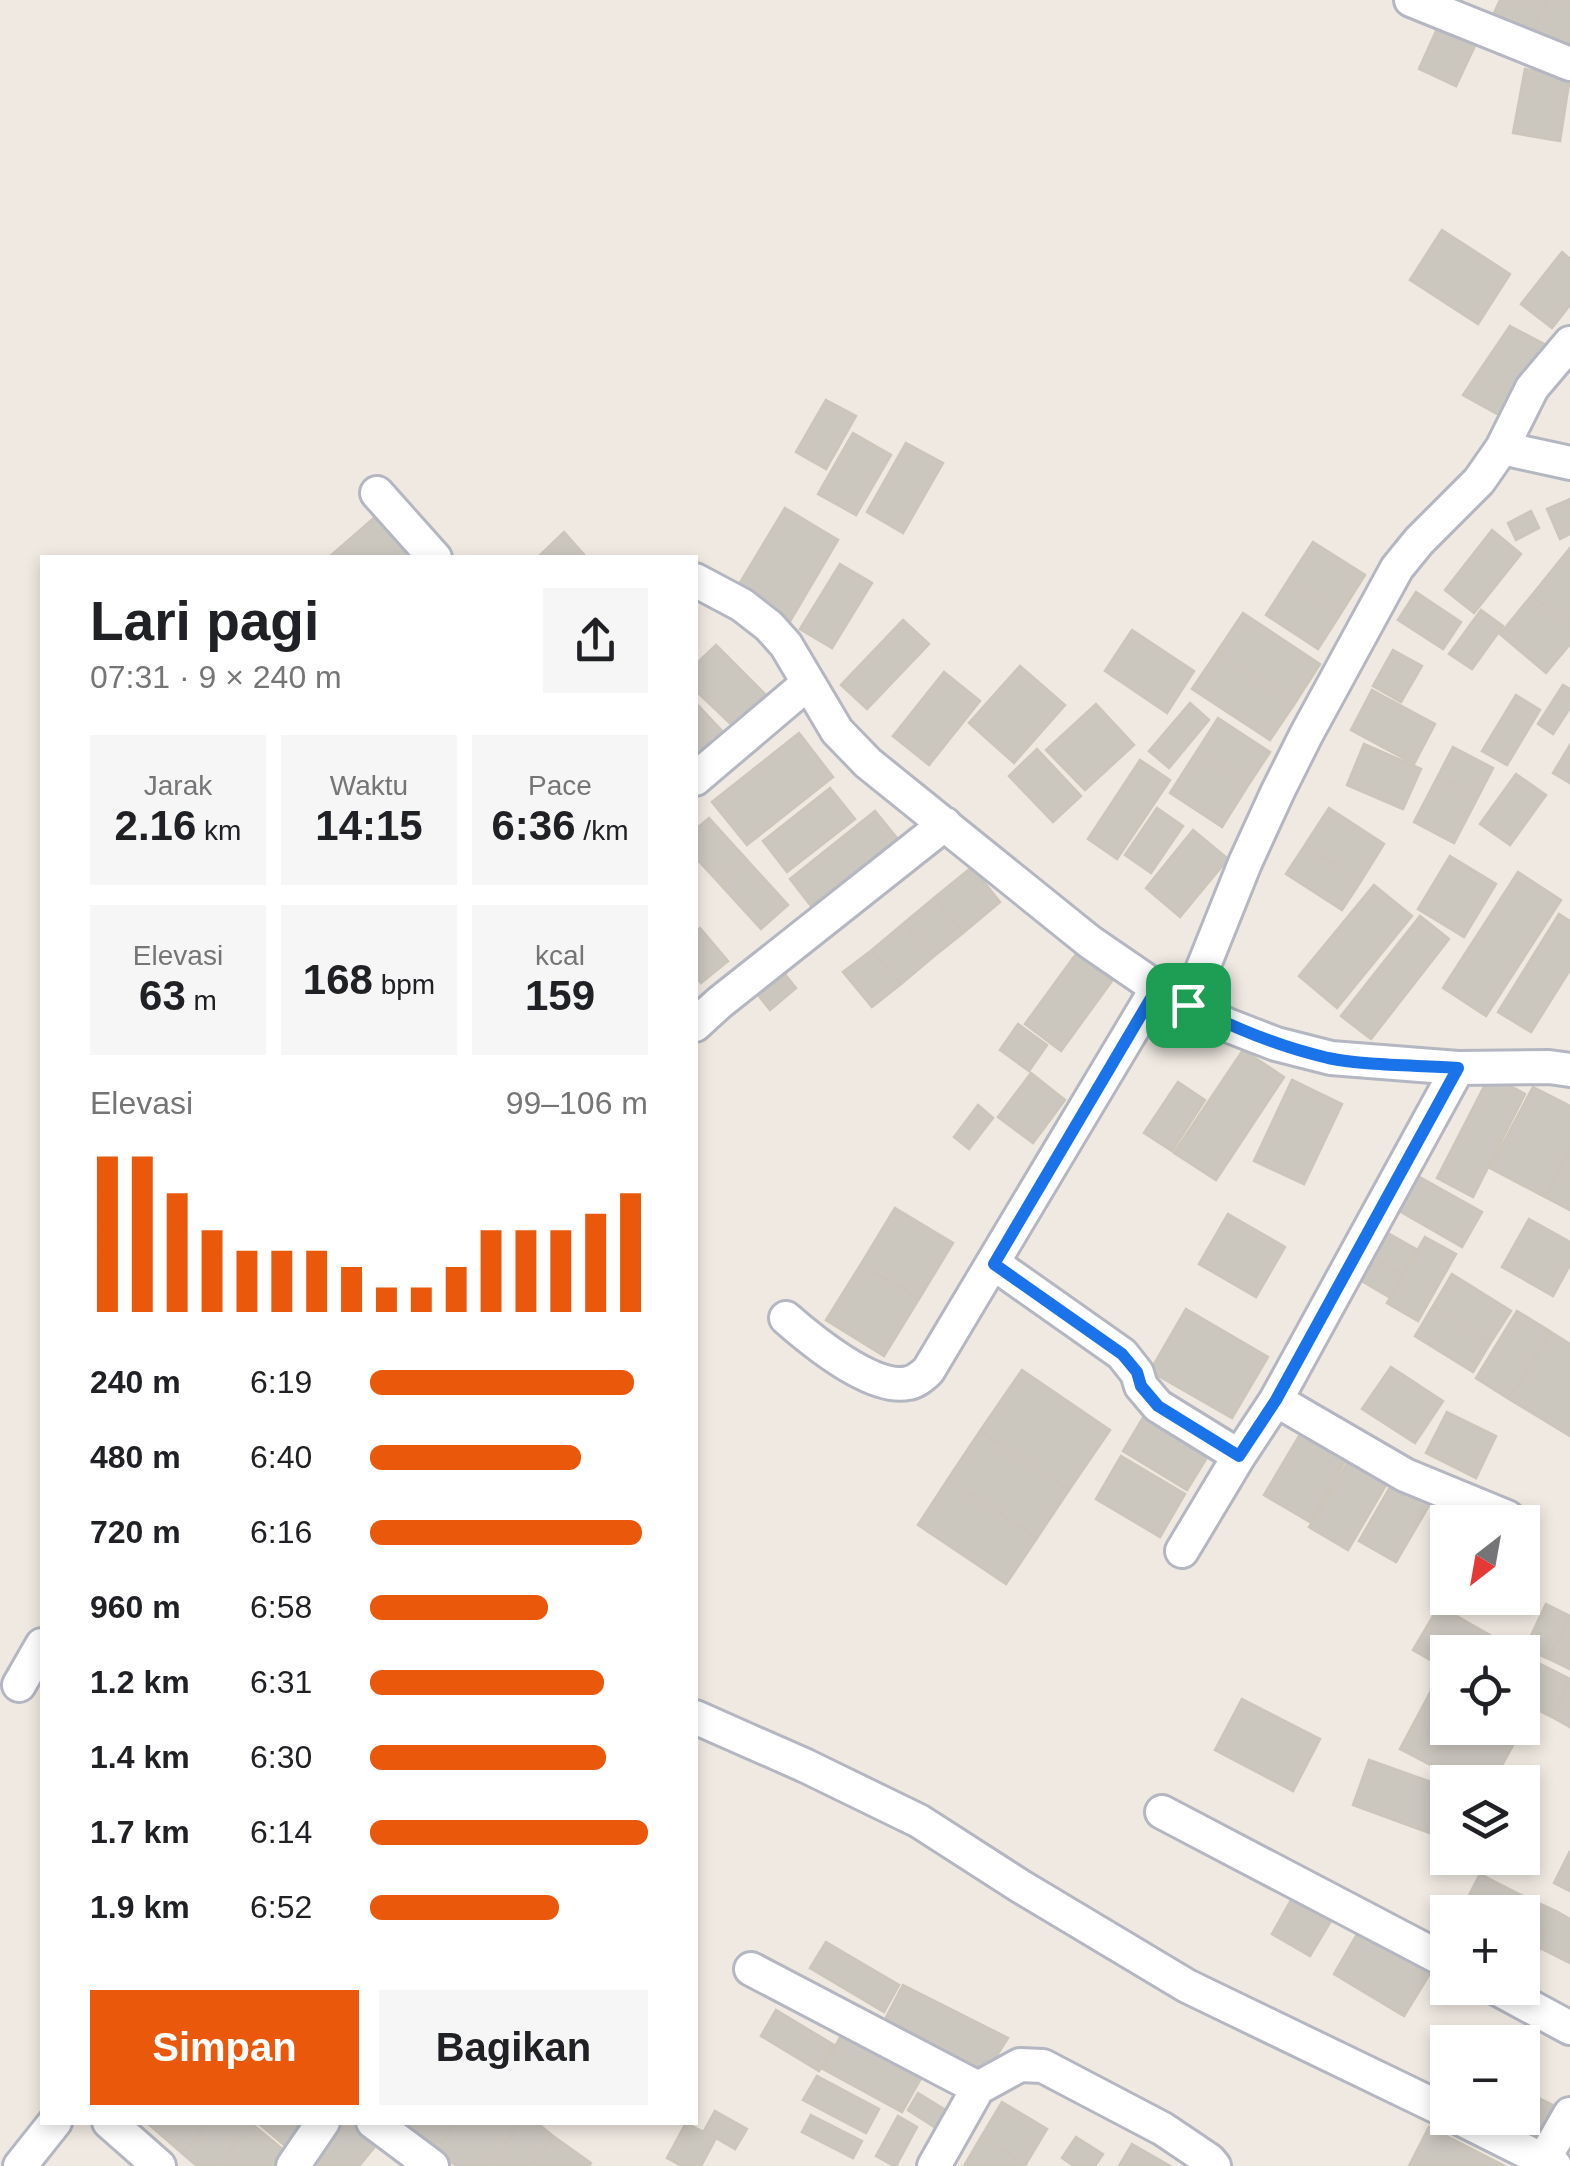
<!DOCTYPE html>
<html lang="id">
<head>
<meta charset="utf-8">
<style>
  :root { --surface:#fff; --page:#f6f6f6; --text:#202124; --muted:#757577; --accent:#ea580c }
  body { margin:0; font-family:Helvetica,sans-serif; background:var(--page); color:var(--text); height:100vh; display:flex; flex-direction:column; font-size:38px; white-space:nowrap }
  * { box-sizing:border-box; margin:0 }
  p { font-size:32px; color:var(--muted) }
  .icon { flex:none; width:55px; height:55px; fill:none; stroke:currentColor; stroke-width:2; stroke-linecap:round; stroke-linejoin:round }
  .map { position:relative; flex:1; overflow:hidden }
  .sheet { position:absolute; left:40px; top:555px; width:658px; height:1570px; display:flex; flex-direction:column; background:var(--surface); border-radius:0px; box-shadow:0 5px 15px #0003 }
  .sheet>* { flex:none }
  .needle { width:65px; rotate:211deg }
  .controls { position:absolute; left:1430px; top:1505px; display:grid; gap:20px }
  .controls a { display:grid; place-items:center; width:110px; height:110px; border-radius:0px; background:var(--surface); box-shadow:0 5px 15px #0003; font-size:50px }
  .pin { position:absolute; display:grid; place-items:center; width:85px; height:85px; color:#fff; margin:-42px; border-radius:20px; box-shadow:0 5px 15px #0006 }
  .round { display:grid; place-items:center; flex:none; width:105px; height:105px; border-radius:0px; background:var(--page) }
  .headline { display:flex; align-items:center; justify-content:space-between; height:170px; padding:0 50px }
  h1 { font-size:55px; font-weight:700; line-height:75px }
  .figures { display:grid; grid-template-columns:repeat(3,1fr); gap:15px; height:170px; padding:10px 50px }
  .figures div { display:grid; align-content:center; border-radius:0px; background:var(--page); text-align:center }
  .figures b { font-size:42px; font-weight:700 }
  .figures small { font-size:28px; font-weight:400 }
  .figures p { font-size:28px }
  .chart { height:280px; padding:20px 50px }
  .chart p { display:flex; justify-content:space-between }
  .chart svg { width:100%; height:180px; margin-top:10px; stroke:var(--accent); stroke-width:6 }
  .action { display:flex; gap:20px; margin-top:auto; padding:20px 50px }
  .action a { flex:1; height:115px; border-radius:0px; background:var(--accent); color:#fff; font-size:40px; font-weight:700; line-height:115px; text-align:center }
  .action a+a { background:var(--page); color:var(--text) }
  ul { padding:0 50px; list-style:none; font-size:32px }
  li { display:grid; grid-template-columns:160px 120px 1fr; align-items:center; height:75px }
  li i { height:25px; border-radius:12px; background:var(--accent) }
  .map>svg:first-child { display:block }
  .building { fill:#cbc7bf; stroke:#cbc5ba; stroke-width:2.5 }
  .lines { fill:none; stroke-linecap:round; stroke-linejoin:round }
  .street-casing { stroke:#b4b7c1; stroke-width:38 }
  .street { stroke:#fff; stroke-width:32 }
  .route-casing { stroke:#fff; stroke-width:20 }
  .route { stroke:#1a73e8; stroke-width:12 }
</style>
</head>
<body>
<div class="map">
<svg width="1570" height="2166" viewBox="0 0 1570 2166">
  <rect width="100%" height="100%" fill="#efe9e1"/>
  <path class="building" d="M1500,0H1547L1527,41L1489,24Z
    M1547,0H1570V62L1527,41Z
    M1442,18L1480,35L1456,86L1419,69Z
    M1525,69L1570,77L1560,141L1513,133Z
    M1442,230L1510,274L1478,324L1410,280Z
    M1562,252L1570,259V305L1552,328L1521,304Z
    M1510,326L1548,346L1501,416L1463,395Z
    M826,400L856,416L826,469L796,452Z
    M853,433L891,455L856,515L818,494Z
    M906,443L943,463L903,533L867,512Z
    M1570,499V534L1560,539L1547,509Z
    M785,508L838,540L789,623L735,591Z
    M1531,511L1539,528L1516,540L1508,523Z
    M375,517L406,553L401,558H328Z
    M1492,530L1521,554L1474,613L1445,590Z
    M564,532L587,558H537Z
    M1313,542L1365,575L1341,613L1289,579Z
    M1570,548V626L1532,595Z
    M840,564L872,583L832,648L800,629Z
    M1289,579L1341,613L1318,649L1266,615Z
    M1416,592L1461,622L1443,649L1398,620Z
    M1532,595L1570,626V644L1546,673L1500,634Z
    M1481,610L1503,626L1472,669L1449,654Z
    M1243,613L1320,664L1295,703L1217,652Z
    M903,620L929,644L867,709L841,685Z
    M1132,630L1194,671L1167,713L1105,671Z
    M716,645L767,696L736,729L695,690V665Z
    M1393,650L1422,666L1401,702L1373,686Z
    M1217,652L1295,703L1270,740L1192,689Z
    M1020,666L1065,705L1014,763L969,723Z
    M944,672L980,701L929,765L893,736Z
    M1563,685L1570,689V708L1553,734L1538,724Z
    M1372,690L1435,724L1414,764L1351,730Z
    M1516,695L1540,710L1507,765L1482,751Z
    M695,702L723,732L695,758Z
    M1190,703L1209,720L1169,768L1149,751Z
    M1096,704L1134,745L1085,790L1046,750Z
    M1218,718L1270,752L1249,784L1197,751Z
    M799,733L833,777L747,845L712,802Z
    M1364,744L1421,769L1403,809L1347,785Z
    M1570,745V783L1553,773Z
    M1453,747L1493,768L1478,797L1438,776Z
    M1037,749L1081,796L1053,822L1009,776Z
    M1197,751L1249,784L1222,827L1170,793Z
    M1140,760L1170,780L1117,859L1088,839Z
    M1516,774L1546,795L1510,845L1480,824Z
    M1438,776L1478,797L1454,843L1414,822Z
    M830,788L855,819L787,872L763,841Z
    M1157,808L1183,826L1151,873L1125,855Z
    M1329,808L1384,844L1361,881L1305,845Z
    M875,811L897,838L811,906L790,879Z
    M709,818L747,860L720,884L695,857V830Z
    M1193,830L1228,859L1180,917L1146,888Z
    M1305,845L1361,881L1342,910L1286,874Z
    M1450,856L1496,884L1464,937L1418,909Z
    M747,860L788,905L761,929L720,884Z
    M972,867L1000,902L963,933L934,898Z
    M1518,872L1561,900L1486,1016L1443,988Z
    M1374,885L1412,916L1337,1008L1299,976Z
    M934,898L963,933L933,957L904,923Z
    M1559,914L1570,921V970L1531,1032L1498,1012Z
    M1420,916L1449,939L1371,1039L1341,1016Z
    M904,923L933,957L901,984L872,950Z
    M700,928L728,961L701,983L695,976V933Z
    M872,950L901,984L872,1007L843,972Z
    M1076,954L1112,981L1061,1051L1025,1024Z
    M780,968L796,988L770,1010L754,990Z
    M1018,1024L1047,1045L1029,1071L1000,1050Z
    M1243,1050L1284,1077L1216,1180L1174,1153Z
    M1031,1073L1065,1100L1033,1143L998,1117Z
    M1490,1075L1525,1094L1473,1197L1437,1178Z
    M1292,1080L1342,1104L1304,1184L1254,1161Z
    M1178,1082L1205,1100L1172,1151L1144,1133Z
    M1533,1087L1570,1106V1149L1545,1197L1490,1168Z
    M978,1105L993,1118L969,1149L954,1137Z
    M1570,1149V1210L1545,1197Z
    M1416,1175L1482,1212L1462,1247L1396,1209Z
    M895,1208L953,1243L919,1299L861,1264Z
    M1228,1214L1285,1247L1256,1297L1199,1264Z
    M1529,1219L1570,1242V1265L1553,1296L1502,1267Z
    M1386,1232L1416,1249L1403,1274L1372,1257Z
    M1425,1237L1456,1254L1418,1321L1387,1303Z
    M1372,1257L1403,1274L1389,1297L1360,1280Z
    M861,1264L919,1299L884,1356L826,1320Z
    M1452,1274L1511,1311L1491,1342L1433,1306Z
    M1433,1306L1491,1342L1473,1372L1415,1336Z
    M1186,1309L1268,1357L1232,1418L1150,1371Z
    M1517,1311L1551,1332L1509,1399L1476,1378Z
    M1551,1332L1570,1344V1436L1509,1399Z
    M1391,1367L1443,1401L1415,1443L1362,1409Z
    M1022,1370L1110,1430L1069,1490L980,1431Z
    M1147,1411L1211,1451L1187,1490L1123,1451Z
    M1447,1412L1496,1436L1476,1478L1426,1453Z
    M980,1431L1069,1490L1037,1538L948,1479Z
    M1302,1431L1347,1458L1310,1522L1264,1495Z
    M1121,1456L1185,1494L1160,1537L1096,1499Z
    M1351,1457L1389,1480L1348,1550L1309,1527Z
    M948,1479L1037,1538L1006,1584L918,1525Z
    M1393,1482L1430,1504L1396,1562L1359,1541Z
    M1546,1604L1570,1616L1549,1659L1525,1648Z
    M1439,1606L1495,1638L1487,1652H1448V1670L1413,1650Z
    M1570,1616V1669L1549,1659Z
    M1522,1655L1570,1679L1552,1717L1522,1702Z
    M1570,1682V1727L1552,1717Z
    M1433,1687L1448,1695V1728H1508L1519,1734L1493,1782H1463L1400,1749Z
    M1242,1699L1320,1739L1293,1791L1215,1750Z
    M1369,1760L1448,1788V1827L1443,1838L1353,1805Z
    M1570,1851V1891L1554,1883Z
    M1480,1874L1521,1895L1513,1912H1468L1462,1909Z
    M1295,1893L1334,1916L1310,1956L1272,1934Z
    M1521,1895L1556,1911L1538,1947L1522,1940V1912H1513Z
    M1556,1911L1570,1919V1963L1538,1947Z
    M1360,1929L1431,1972L1404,2016L1334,1974Z
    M826,1942L899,1985L884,2012L810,1968Z
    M903,1985L1008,2038L985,2074L880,2029Z
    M776,2010L834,2045L819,2071L761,2036Z
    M844,2030L924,2073L902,2112L823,2069Z
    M817,2076L879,2109L866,2133L803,2100Z
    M1522,2090L1553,2105L1535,2143L1482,2118H1522Z
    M918,2093L947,2111L936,2128L908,2110Z
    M1002,2102L1047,2129L1026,2164L981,2137Z
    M715,2111L747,2129L735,2149L704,2131Z
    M811,2115L862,2141L853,2158L802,2132Z
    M898,2116L917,2127L896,2166H894L876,2156Z
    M146,2122H209L183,2154Z
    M209,2122L252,2124L217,2166H197L183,2154Z
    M257,2122H315L291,2151Z
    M336,2122H352L378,2143L359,2166H313L305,2159Z
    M397,2122H457L436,2152Z
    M457,2122H520L489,2166H457L436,2152Z
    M520,2122H536L553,2136L532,2166H489Z
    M686,2123L716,2138L701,2166H682L667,2158Z
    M252,2124L292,2157L284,2166H217Z
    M1429,2127L1505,2166H1409Z
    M553,2136L591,2163L589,2166H532Z
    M981,2137L1026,2164L1024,2166H964Z
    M1076,2137L1103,2154L1095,2166H1074L1062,2158Z
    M1132,2144L1170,2166H1119Z"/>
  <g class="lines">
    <g class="street-casing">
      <path id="street" d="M1411,0L1570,64
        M1502,448L1532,388L1570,343
        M377,493L435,558
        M695,580L742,605L769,626L786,645L837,731L868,763L1090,942L1157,988L1227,1025L1276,1044L1331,1058L1458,1068L1549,1067L1570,1070
        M695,779L807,684
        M1188,1005L1245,863L1278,791L1306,735L1397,568L1419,541L1479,481L1502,448L1570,463
        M695,1025L719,1003L945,824
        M1458,1068L1276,1400L1405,1475L1507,1517
        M993,1263L1122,1354L1137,1373L1141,1386L1158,1406L1239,1456
        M786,1318C811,1340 873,1391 908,1383C916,1382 922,1376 928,1371L1157,988
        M1182,1551L1239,1456L1276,1400
        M19,1685L42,1645
        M695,1717L806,1766L919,1821L1020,1886L1187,1986L1448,2112
        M1162,1812L1448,1962
        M751,1969L978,2088
        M1496,1988L1570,2028
        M1459,2118L1555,2166
        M109,2122L159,2166
        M373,2122L432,2166
        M20,2166L55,2122
        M293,2166L323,2122
        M934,2166L978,2088L1020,2065L1043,2066L1163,2129L1209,2160L1214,2166
        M1540,2166L1570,2114"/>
    </g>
    <use href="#street" class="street"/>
  </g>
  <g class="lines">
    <g class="route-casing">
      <path id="route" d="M1157,988C1212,1018 1267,1044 1328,1058C1367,1066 1417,1065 1458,1068L1276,1400L1239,1456L1158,1406L1141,1386L1137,1372L1122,1354L994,1264Z"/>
    </g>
    <use href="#route" class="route"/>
  </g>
</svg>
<div class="controls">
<a><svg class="needle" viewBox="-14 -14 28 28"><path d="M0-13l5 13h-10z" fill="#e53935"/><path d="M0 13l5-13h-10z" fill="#757577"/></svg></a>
<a><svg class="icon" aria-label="locate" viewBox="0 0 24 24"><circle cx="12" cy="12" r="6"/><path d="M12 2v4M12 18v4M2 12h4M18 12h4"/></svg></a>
<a><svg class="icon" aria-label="layers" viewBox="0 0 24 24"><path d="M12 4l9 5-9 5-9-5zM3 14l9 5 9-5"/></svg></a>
<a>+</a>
<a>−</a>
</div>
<div class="pin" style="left:1188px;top:1005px;background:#1e9e55"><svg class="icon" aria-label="arrive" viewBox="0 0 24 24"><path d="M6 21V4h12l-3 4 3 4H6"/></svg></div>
<section class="sheet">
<div class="headline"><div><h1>Lari pagi</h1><p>07:31 · 9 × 240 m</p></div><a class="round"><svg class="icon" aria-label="share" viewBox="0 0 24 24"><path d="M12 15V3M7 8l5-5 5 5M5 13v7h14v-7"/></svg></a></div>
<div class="figures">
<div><p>Jarak</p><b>2.16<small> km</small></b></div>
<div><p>Waktu</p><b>14:15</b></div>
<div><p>Pace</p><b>6:36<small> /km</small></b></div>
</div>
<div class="figures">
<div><p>Elevasi</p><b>63<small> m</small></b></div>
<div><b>168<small> bpm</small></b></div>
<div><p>kcal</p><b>159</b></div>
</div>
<div class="chart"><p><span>Elevasi</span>99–106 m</p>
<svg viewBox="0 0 160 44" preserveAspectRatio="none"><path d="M5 44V6M15 44V6M25 44V15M35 44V24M45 44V29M55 44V29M65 44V29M75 44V33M85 44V38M95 44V38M105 44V33M115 44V24M125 44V24M135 44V24M145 44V20M155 44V15"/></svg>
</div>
<ul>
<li><b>240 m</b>6:19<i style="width:95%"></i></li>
<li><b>480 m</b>6:40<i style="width:76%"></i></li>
<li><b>720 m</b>6:16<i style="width:98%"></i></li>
<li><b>960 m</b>6:58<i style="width:64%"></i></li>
<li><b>1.2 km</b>6:31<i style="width:84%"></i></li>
<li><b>1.4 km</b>6:30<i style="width:85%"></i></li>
<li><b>1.7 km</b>6:14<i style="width:100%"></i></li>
<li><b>1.9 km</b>6:52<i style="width:68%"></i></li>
</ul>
<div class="action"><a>Simpan</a><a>Bagikan</a></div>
</section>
</div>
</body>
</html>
